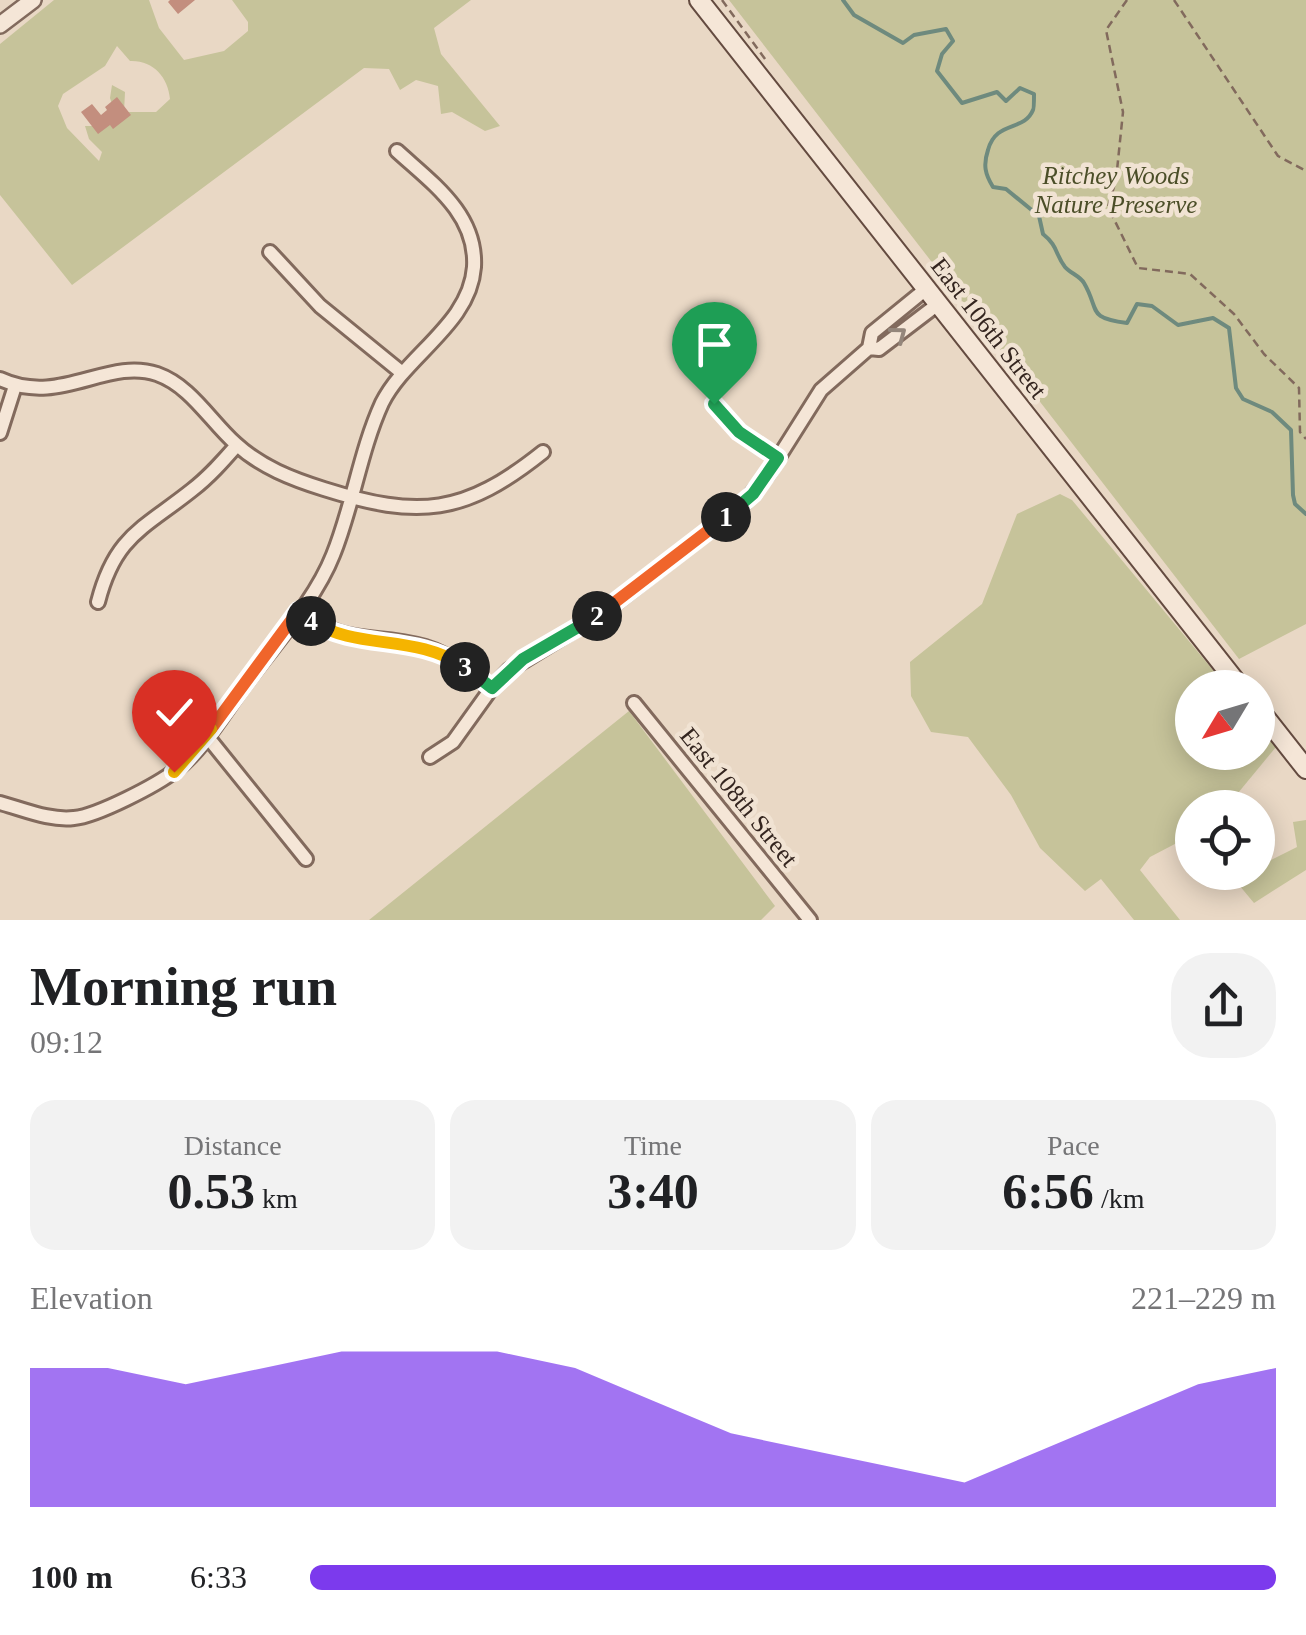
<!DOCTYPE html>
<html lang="en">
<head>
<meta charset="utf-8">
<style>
  :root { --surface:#fff; --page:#f2f2f2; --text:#202124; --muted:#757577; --accent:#7c3aed }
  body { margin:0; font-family:Georgia,serif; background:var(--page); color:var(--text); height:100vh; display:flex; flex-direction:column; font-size:38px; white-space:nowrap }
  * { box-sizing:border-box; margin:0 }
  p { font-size:32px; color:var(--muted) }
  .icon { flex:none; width:55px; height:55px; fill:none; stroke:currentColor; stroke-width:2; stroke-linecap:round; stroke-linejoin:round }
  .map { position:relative; height:920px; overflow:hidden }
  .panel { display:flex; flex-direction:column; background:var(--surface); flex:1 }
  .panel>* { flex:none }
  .needle { width:65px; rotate:232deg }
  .controls { position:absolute; left:1175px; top:670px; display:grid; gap:20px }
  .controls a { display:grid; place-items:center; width:100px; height:100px; border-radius:50%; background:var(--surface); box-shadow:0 5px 25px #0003; font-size:50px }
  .pin { position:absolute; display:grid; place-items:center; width:85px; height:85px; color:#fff; margin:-102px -42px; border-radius:50% 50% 50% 0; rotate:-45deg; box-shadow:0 0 10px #0007 }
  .pin .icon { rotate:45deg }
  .km { position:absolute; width:50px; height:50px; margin:-25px; border-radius:50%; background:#222; color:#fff; font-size:28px; line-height:50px; text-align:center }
  .round { display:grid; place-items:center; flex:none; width:105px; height:105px; border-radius:40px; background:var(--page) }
  .headline { display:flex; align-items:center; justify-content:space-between; height:170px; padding:0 30px }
  h1 { font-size:55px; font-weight:700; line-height:75px }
  .figures { display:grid; grid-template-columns:repeat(3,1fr); gap:15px; height:170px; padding:10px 30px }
  .figures div { display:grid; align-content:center; border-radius:25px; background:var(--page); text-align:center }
  .figures b { font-size:50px; font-weight:700 }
  .figures small { font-size:28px; font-weight:400 }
  .figures p { font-size:28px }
  .chart { height:280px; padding:20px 30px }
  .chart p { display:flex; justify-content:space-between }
  .chart svg { width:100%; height:180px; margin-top:10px; fill:var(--accent); opacity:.7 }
  ul { padding:0 30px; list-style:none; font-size:32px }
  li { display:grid; grid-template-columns:160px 120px 1fr; align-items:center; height:75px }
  li i { height:25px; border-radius:12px; background:var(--accent) }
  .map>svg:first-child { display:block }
  .green { fill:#c6c39a; fill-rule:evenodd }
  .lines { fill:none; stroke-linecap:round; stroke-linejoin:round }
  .stream { stroke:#6e8a7e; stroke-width:4 }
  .building { fill:#c38e7e }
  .minor-casing { stroke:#826a5d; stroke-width:18 }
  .tertiary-casing { stroke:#826a5d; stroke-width:20 }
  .secondary-casing { stroke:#644b40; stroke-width:22 }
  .path { stroke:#826a5d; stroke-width:2.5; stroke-dasharray:8 5; stroke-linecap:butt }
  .minor { stroke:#f5e6d7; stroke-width:12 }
  .tertiary { stroke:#f5e6d7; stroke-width:15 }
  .secondary { stroke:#f5e6d7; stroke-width:18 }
  .oneway { stroke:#94867b }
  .split-1-casing { stroke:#fff; stroke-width:20 }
  .split-2-casing { stroke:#fff; stroke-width:20 }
  .split-3-casing { stroke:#fff; stroke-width:20 }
  .split-4-casing { stroke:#fff; stroke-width:20 }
  .split-5-casing { stroke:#fff; stroke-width:20 }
  .split-6-casing { stroke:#fff; stroke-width:20 }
  .split-1 { stroke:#22a559; stroke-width:12 }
  .split-2 { stroke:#f0652b; stroke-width:12 }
  .split-3 { stroke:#22a559; stroke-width:12 }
  .split-4 { stroke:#f5b400; stroke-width:12 }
  .split-5 { stroke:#f0652b; stroke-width:12 }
  .split-6 { stroke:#f5b400; stroke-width:12 }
  .labels { text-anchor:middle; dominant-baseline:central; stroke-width:9; stroke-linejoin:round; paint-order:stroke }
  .park-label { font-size:25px; font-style:italic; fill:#4b4e28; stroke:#f1e3d3 }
  .street-label { font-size:25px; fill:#34251f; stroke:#f1e3d3 }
</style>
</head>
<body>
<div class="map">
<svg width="1306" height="920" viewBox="0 0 1306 920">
  <rect width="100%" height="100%" fill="#e9d8c5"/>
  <path class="green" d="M54,0H149L159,28L184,60L224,51L248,31V22L232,0H471L434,28L441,54L500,126L485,131L452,112L441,114L438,86L416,80L400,90L389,69L364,68L72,285L0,195V44ZM117,46L130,61C153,60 168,77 170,99L156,112H124L125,92L112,85L110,98L114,111L100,126H85L89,139L102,152L99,161L67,128L58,106L63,94L105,66Z
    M729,0H1306V624L1239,659Z
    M1060,494L1072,500L1227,687L1192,688V752H1258V725L1276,747L1238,793V802L1233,807L1192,808V835L1150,857L1140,870L1180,920H1134L1101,879L1085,891L1040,848L1011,795L968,737L931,732L911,696L910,662L982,604L1017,514Z
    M629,711L775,906L761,920H369Z
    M1306,820V870L1254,903L1229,873L1258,872V858L1263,864L1297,847L1293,822Z"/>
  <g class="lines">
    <path class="stream" d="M843,0L854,15L903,43L914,35L946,29L953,41L942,54L937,71L962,103L997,92L1006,101L1020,88L1034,94C1034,96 1034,109 1033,110C1024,132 996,120 988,150C983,165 985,174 993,187L1006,189L1039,216L1043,234C1058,246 1055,254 1065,267C1070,273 1080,276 1084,283C1100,310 1086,318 1127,323L1137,304L1152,306L1178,325L1213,318L1229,328L1236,388L1243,399L1272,412L1291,430L1293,495L1295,504L1306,514"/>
  </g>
  <path class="building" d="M170,0H195L178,14L168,2Z
    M117,97L131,115L113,129L110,125L98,134L81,112L92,104L101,115L107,110L105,107Z"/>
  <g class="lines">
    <g class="minor-casing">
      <path id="minor" d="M270,252L320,306L401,372
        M926,289L872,333L869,348L879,349L938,304
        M0,379C60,407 107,357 157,374C191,386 210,421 236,444C261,467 292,479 324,489C419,519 464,515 543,452
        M714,404L739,432L778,458
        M0,433L15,386
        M98,602C115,536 143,529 192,490C209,477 223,461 237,445
        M299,611C348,648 374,632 425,647C451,655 471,672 491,689
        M634,703L810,920
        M206,735L306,859
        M430,757L453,742L491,689L509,670L608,609L744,503L768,474L821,390L869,348
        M0,803C23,809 50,821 74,818C97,816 157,785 176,770C203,749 223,714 243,687C273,645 314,603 333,555C353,506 360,451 382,403C406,355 470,324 474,267C477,214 432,183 397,151"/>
    </g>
    <g class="tertiary-casing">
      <path id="tertiary" d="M0,25L33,0"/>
    </g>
    <g class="secondary-casing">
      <path id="secondary" d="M699,0L1241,688
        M1258,708L1306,769"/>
    </g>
    <path class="path" d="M722,0L768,63
      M1127,0L1106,30L1123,112L1116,180L1108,207L1138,268L1190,274L1234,314L1264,354L1299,388L1300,432L1306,439
      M1174,0L1278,156L1306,171"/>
    <use href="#minor" class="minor"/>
    <use href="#tertiary" class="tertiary"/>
    <use href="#secondary" class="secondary"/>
  </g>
  <defs><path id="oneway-chevron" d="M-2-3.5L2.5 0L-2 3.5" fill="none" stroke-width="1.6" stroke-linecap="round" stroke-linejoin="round" transform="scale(2.5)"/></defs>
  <use class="oneway" href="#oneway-chevron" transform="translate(899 334) rotate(-37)"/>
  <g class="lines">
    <g class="split-1-casing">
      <path id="split-1" d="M714,404L739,432L778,458L753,494L726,517"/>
    </g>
    <g class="split-2-casing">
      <path id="split-2" d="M597,616L726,517"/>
    </g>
    <g class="split-3-casing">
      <path id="split-3" d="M465,667L492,688L523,659L597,616"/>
    </g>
    <g class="split-4-casing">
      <path id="split-4" d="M311,621C359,651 414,633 465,667"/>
    </g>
    <g class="split-5-casing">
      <path id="split-5" d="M211,729L298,611L311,621"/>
    </g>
    <g class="split-6-casing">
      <path id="split-6" d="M174,772L211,729"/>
    </g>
    <use href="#split-1" class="split-1"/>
    <use href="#split-2" class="split-2"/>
    <use href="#split-3" class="split-3"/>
    <use href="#split-4" class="split-4"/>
    <use href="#split-5" class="split-5"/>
    <use href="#split-6" class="split-6"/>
  </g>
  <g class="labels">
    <g class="park-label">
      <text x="1116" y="175">Ritchey Woods<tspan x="1116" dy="29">Nature Preserve</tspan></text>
    </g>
    <g class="street-label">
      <text transform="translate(989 328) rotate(52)">East 106th Street</text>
      <text transform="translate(739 797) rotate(51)">East 108th Street</text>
    </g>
  </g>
</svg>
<div class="controls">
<a><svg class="needle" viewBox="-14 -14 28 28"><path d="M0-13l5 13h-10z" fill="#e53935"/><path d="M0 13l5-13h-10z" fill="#757577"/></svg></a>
<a><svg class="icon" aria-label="locate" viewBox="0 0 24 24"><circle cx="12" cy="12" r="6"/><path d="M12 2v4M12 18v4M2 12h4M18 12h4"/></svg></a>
</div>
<div class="pin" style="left:714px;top:404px;background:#1e9e55"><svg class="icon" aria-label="arrive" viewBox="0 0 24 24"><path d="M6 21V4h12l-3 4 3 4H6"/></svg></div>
<div class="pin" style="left:174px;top:772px;background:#d93025"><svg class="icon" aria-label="check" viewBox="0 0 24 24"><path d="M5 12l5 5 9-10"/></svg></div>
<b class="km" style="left:726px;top:517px">1</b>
<b class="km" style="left:597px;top:616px">2</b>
<b class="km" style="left:465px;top:667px">3</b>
<b class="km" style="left:311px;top:621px">4</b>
</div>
<section class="panel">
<div class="headline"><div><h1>Morning run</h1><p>09:12</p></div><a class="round"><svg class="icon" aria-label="share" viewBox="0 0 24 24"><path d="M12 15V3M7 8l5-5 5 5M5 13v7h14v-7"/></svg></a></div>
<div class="figures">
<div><p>Distance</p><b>0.53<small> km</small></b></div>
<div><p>Time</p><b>3:40</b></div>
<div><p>Pace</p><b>6:56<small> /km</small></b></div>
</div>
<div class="chart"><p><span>Elevation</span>221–229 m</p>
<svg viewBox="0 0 160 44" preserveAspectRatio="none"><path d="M0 44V10L10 10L20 14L30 10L40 6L50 6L60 6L70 10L80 18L90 26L100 30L110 34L120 38L130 30L140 22L150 14L160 10V44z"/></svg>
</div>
<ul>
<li><b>100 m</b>6:33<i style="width:100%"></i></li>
</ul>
</section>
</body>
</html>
